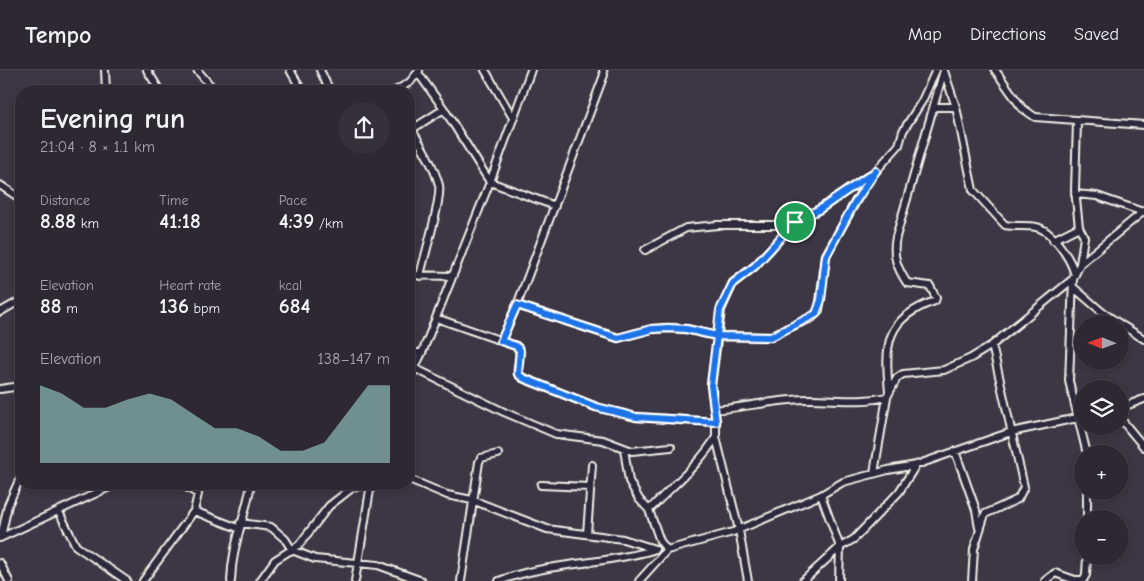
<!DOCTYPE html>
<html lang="en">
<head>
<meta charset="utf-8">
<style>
  :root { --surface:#2e2833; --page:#36303b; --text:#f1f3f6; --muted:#a7a6ac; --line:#49444e; --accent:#8bbbb9 }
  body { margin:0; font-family:"Comic Neue",sans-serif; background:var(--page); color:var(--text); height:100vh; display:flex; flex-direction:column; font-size:19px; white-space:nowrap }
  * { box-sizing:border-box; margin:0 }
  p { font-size:16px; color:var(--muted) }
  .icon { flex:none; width:28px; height:28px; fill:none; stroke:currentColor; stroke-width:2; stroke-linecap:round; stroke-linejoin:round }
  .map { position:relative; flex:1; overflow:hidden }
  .drawer { position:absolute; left:15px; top:15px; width:400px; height:405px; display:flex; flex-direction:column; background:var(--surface); border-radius:20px; box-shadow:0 2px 8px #0003,0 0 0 1px var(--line) }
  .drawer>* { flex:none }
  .needle { width:32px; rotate:271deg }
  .fabs { position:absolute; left:1074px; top:245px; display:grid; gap:10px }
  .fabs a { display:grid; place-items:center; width:55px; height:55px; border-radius:50%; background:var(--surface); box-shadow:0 2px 8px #0003,0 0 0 1px var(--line); font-size:25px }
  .pin { position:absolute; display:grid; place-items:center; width:42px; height:42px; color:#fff; margin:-21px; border:2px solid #fff; border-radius:50%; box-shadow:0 1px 5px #0007 }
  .round { display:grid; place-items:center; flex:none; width:52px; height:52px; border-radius:26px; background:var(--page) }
  .summary { display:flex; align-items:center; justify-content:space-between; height:85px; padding:0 25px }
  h1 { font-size:28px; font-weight:700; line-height:38px }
  .figures { display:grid; grid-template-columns:repeat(3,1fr); gap:8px; height:85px; padding:5px 25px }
  .figures div { display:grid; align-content:center }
  .figures b { font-size:21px; font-weight:700 }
  .figures small { font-size:14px; font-weight:400 }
  .figures p { font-size:14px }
  .chart { height:140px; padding:10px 25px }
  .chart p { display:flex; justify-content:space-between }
  .chart svg { width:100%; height:90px; margin-top:5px; fill:var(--accent); opacity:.7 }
  header { display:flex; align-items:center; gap:30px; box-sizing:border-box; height:70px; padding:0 25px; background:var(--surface); border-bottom:1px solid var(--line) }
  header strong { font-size:24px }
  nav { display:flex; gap:28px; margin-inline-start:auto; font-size:18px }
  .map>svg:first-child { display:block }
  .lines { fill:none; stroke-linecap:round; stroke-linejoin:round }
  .minor-casing { stroke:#f4f1e8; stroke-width:10 }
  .minor { stroke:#2f2a3d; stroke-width:6 }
  .route-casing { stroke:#fff; stroke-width:10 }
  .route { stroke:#1a73e8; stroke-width:6 }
</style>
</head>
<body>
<header>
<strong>Tempo</strong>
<nav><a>Map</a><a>Directions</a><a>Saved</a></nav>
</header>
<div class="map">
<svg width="1144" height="511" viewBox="0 0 1144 511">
  <rect width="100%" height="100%" fill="#3d3644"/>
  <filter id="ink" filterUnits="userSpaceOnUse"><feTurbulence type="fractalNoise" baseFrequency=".02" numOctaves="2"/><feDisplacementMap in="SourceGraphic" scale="10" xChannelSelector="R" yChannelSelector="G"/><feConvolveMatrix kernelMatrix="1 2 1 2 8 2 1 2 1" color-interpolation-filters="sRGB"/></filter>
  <g filter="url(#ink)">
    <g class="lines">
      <g class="minor-casing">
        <path id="minor" d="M105,0L106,21
          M147,0L160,21
          M197,0L215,21
          M290,0L302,21
          M320,0L330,21
          M485,0L513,48
          M995,0L1022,38L1035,47L1144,55
          M944,1L956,37L973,120L1005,155C1015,157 1026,155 1036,157C1052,160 1071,189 1075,205
          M418,3L444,39L490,112L555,136
          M319,21L327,16
          M395,21L410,12L419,1
          M934,37H956
          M1077,52L1075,120L1079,157L1084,167L1080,194L1073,209L1069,311L1087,384
          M412,60C422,77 434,96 439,115C442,130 424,186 420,206
          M409,61L444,39
          M0,115L21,129
          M1075,124L1097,126L1143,142
          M1053,170L1079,157
          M645,180L686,158L718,155H787L820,139L871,104
          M1081,193L1144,141
          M409,205L452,206
          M1073,217L1102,242L1120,254
          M517,235L618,268L652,259L668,258L686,259L717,266L771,267L776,263L812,248L819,240L826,185L868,110L899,75L903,61L922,31L936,0
          M0,242L21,230
          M436,248L516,276C524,284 516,293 518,304L523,308L596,337L636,347L716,352
          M1120,254L1144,269
          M501,271L517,235L604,5L603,0
          M409,283H422
          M414,298L504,342L556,364L603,370L632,381L671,377
          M409,309L422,283L490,112L531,0
          M0,319L21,316
          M889,322C885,276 884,248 935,231L936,228L930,216L907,213C897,198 892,185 896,167L944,0
          M1120,338L1144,329
          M714,340C747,337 778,329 810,329C837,329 861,333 887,327
          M1120,348L1144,377
          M624,379L629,411L639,429L649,440L660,471L667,480
          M955,381L976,440L979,458
          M874,403L887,327L897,308L903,304L944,300L971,288L992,275L1073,209
          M409,409L447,425L472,430L547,459L623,469L655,479
          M541,415L590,417
          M821,425L840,477L839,511
          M649,440C672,416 699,395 716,367
          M194,441L238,458
          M59,442L76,476L127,511
          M1087,449V421
          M240,453L271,457L285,469L292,480L315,489L378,495L422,511
          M587,464L592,395
          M1,467L8,435L21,406
          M0,468L116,414
          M0,493L9,511
          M143,511L194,441L198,424L181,414
          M231,511C232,474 245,449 251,414
          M260,511L275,490L299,475L329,436L352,418L367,414
          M355,511L371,414
          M461,511L479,392L481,388L498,384
          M499,511C548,492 603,495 653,480
          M639,511L667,480L733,462L821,425L843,412L888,400L916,395L1011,362L1082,347
          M748,511L739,460L716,367V352L711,315L721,240L733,213L755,196L795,152
          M803,511L840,477L854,469L899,422L916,395
          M972,511L974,479L985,444L1018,429L1024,417L992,275
          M1045,511L1055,503L1075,510H1083L1086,505L1087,486"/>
      </g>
      <use href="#minor" class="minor"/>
    </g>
  </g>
  <g class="lines" filter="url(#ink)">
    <g class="route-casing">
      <path id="route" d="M795,152L755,196L733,213L720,240L717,266L686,259L668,258L652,259L618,268L517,235L501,271L516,276L520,280L518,304L523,308L596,337L636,347L716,352L711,315L717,266L771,267L816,244L821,230L826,186L855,132L876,101L820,139L795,152"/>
    </g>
    <use href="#route" class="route"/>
  </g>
</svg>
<div class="fabs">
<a><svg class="needle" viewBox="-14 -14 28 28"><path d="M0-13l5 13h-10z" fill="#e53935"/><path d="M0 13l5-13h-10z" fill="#a7a6ac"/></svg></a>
<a><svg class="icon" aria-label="layers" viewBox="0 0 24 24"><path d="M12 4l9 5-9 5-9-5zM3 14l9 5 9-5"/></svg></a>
<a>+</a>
<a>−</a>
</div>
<div class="pin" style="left:795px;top:152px;background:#1e9e55"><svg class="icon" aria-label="arrive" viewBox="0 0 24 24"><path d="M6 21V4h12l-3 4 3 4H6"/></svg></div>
<section class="drawer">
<div class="summary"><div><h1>Evening run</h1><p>21:04 · 8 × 1.1 km</p></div><a class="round"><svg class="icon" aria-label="share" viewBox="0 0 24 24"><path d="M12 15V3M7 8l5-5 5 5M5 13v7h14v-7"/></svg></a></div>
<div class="figures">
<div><p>Distance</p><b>8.88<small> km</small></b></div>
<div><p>Time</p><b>41:18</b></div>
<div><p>Pace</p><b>4:39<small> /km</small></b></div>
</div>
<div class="figures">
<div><p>Elevation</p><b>88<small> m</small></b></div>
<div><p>Heart rate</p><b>136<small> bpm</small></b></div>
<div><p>kcal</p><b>684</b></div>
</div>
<div class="chart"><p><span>Elevation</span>138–147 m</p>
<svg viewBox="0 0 160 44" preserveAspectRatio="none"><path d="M0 44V6L10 10L20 17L30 17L40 13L50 10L60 13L70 20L80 27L90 27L100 31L110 38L120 38L130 34L140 20L150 6L160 6V44z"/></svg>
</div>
</section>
</div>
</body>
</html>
